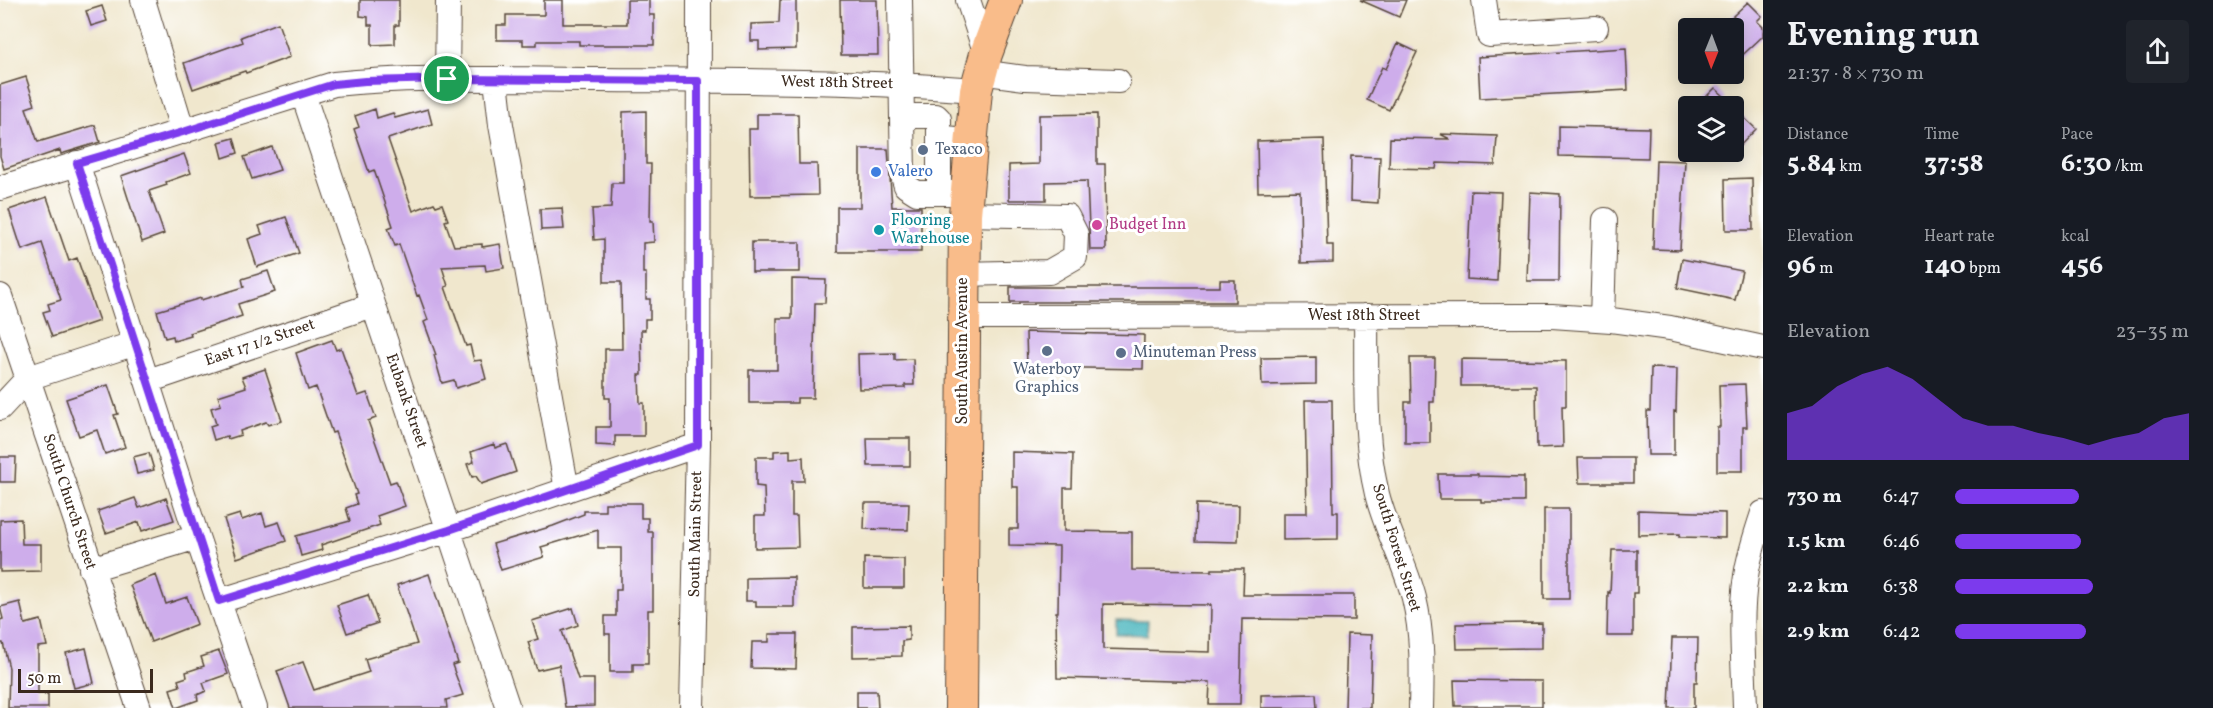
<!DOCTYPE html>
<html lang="en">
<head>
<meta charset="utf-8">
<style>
  :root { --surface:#171b24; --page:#20242c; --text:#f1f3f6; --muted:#9ea1a6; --accent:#7c3aed }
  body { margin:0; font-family:Vollkorn,serif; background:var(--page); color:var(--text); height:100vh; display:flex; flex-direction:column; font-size:22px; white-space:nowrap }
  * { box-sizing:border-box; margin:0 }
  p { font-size:20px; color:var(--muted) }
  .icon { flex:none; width:33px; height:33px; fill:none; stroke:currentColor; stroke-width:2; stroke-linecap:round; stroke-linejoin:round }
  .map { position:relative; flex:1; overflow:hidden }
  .sheet { display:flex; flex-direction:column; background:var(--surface); width:450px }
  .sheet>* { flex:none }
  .needle { width:39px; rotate:181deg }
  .buttons { position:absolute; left:1678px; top:18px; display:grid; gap:12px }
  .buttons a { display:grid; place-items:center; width:66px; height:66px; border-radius:6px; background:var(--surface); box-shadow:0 3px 15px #0003; font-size:30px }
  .scale { position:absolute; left:18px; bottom:15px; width:135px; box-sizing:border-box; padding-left:6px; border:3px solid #3b2a1e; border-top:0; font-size:16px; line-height:21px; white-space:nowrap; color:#3b2a1e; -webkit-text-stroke:4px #fff; paint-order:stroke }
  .pin { position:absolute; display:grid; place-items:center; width:51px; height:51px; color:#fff; margin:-26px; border:3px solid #fff; border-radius:50%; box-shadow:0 2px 6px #0007 }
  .round { display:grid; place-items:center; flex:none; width:63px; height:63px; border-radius:6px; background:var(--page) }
  .headline { display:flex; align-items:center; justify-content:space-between; height:102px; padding:0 24px }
  h1 { font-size:33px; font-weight:700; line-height:45px }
  .figures { display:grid; grid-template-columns:repeat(3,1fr); gap:9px; height:102px; padding:6px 24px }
  .figures div { display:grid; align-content:center }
  .figures b { font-size:26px; font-weight:700 }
  .figures small { font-size:16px; font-weight:400 }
  .figures p { font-size:16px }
  .chart { height:168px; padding:12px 24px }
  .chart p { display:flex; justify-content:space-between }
  .chart svg { width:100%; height:108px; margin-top:6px; fill:var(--accent); opacity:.7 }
  ul { padding:0 24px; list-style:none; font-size:20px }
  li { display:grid; grid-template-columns:96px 72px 1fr; align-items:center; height:45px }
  li i { height:15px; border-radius:8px; background:var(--accent) }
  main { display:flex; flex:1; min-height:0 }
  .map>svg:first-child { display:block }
  .water { fill:#42b2bb; stroke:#3e6e6c; stroke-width:1.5 }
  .building { fill:#ceadeb; fill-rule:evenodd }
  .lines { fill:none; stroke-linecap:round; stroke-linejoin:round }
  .minor-casing { stroke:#564638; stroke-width:26 }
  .major-casing { stroke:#564638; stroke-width:34 }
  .minor { stroke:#fff; stroke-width:24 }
  .major { stroke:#f9bc8a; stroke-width:32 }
  .route-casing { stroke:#fff; stroke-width:12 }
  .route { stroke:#7c3aed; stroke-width:8 }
  .service-dot { fill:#5c6f8a; stroke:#fff; stroke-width:2 }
  .shop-dot { fill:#3f7fe0; stroke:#fff; stroke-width:2 }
  .hotel-dot { fill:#d1479c; stroke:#fff; stroke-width:2 }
  .culture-dot { fill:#0f9aa8; stroke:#fff; stroke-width:2 }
  .labels { text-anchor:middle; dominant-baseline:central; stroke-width:6; stroke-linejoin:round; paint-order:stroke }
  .street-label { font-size:16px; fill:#3b2a1e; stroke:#fff }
  .service-label { font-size:16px; fill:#4e5e75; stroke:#fff; text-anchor:start }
  .shop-label { font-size:16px; fill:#366cbe; stroke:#fff; text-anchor:start }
  .culture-label { font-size:16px; fill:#0d838f; stroke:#fff; text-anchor:start }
  .hotel-label { font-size:16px; fill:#b23c85; stroke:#fff; text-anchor:start }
</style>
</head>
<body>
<main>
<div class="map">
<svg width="1763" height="708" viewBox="0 0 1763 708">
  <rect width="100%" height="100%" fill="#fff"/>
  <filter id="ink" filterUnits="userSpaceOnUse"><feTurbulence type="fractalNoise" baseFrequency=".0167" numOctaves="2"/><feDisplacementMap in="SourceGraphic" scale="12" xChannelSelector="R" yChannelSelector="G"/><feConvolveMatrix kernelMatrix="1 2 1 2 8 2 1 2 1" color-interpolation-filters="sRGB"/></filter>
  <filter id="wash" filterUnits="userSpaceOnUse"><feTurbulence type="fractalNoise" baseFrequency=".008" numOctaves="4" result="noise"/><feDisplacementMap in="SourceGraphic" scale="24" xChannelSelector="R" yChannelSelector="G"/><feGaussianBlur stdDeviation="1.35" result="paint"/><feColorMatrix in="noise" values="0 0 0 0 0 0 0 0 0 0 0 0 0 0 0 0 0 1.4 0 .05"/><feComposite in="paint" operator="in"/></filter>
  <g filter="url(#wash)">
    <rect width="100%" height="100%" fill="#f0e7cd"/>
    <path class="water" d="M1116,620L1148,621L1147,635L1116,634Z"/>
    <g id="blocks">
      <path class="building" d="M360,0H399V25H395V44L372,45V25H368V17L360,16Z
        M544,0H563V24H627V0H649V15H654V45H579V41H537V45H523V40H497V25H506V15H544Z
        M780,0H796V49L759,50V41H751V24L779,23Z
        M840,0H877L878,55H841Z
        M1360,0H1406L1399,17Z
        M1748,2L1762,16L1757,21L1763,27V36L1734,63V28H1720Z
        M102,6L107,21L91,26L86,11Z
        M278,23L290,57L246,73L245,71L193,89L184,63L243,42L241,37Z
        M1398,43L1417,52L1389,110L1367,100L1382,67L1386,69Z
        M1626,48L1628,90L1480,98L1478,57Z
        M26,77L35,105L26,108L38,142L95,125L100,142L61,154L60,150L4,169L0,156V85Z
        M1715,88L1724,96V102L1719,106H1697Z
        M1734,108L1756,129L1734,152Z
        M375,109L377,118L393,113L395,118L428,109L432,124L388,139L413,211L434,203L436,206L442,204L448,220L445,221L454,246L482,244V247L500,244L504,268L486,271L485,265L442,267L448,286L445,287L466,346L470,345L474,361L481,360L486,379L456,388L454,380L442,383L434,355H436L424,322L428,320L419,295L417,296L399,244L395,246L388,228L393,226L374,170L369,172L354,129L359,127L355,116Z
        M646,111V164H651L650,221H653L654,242L643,243V273H646V299H650V319H645V330H641L642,375H639L640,403H644V436H615V446L596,445V427H610V398H605V349H622L621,282H604V239L594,240L592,209L611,208L612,183H623V112Z
        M757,114H798L799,164H817L818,195L750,196L749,129H757Z
        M1097,114V164H1105L1106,250H1090L1087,181L1046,182V200H1009V165L1039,164V115Z
        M1559,126L1649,128L1648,158L1559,156Z
        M1440,134L1497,136L1495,165L1437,163L1436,169L1389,168L1390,138L1450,139Z
        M234,138L238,153L223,158L219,142Z
        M1324,139L1327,245H1333V262L1301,263L1300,191L1258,192L1257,141Z
        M272,147L280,170L252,179L244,157Z
        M860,149H888L892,207H921V252H837V207H860Z
        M184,154L191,173L166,182L167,185L149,191L164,234L142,242L121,176Z
        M1351,156L1380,157L1378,203L1350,201Z
        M1656,160L1685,161L1680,250L1653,249Z
        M1752,178L1753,230H1726L1725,179Z
        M1471,191L1501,192L1497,281L1467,279Z
        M1530,192L1560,194L1559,281H1527Z
        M47,197L69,261L77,258L99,321L52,337L43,312L50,310L48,304L61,300L42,243L22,250L9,210Z
        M562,208L564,229L541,230L540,209Z
        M286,217L299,253L257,267L248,239L262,234L259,226Z
        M752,242H800V272H752Z
        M1682,259L1742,271L1735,300L1677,288Z
        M268,271L275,292L238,304L242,316L190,333L191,336L174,341L173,336L165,338L157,311L201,298V300L244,287L242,279Z
        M792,279L826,280L825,303H815L813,398H797V403H749V370H777V318H792Z
        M1220,280H1235V302H1010V287H1220Z
        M1026,332L1144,335L1143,369L1027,367Z
        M332,340L336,350L341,348L358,396L367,393L376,418L368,421L390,483L396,481L405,506L377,516L380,525L321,545L322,550L301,556L296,536L350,521L346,508L357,504L354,495L357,494L335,432L332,433L316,387L308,390L296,353Z
        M895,353V360L913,359L914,385H905V388L859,389L858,354Z
        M1316,357V384L1262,385L1261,358Z
        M1410,358H1435L1434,402H1430V443H1405V402H1411Z
        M1461,359L1566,361V406H1562L1563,447L1537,448L1536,386H1461Z
        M1651,368L1677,369L1676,412L1674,411V455H1648L1647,411H1650Z
        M265,369L282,421L268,425L266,422L240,431L241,435L228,439L227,436L214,440L210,426L216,424L211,408L221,405L218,396L246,387L242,377Z
        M1745,384L1747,427H1743V471H1717V427H1720L1719,385Z
        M108,385L118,414L114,415L125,447L105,454L97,430L79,436L66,399Z
        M1305,400H1332L1333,512H1338V539L1283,540V513H1307Z
        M867,438H910V466H868Z
        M494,444L495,448L507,444L516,472L481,484L476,476L472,477L467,464L474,462L471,452Z
        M790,450V458L803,457L804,481H792V516H797L798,547L755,548V516H765L764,487L756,486V457H774V451Z
        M1012,452L1073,454L1072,488H1064V531L1132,532V570L1212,571V569H1244L1243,595H1354V620L1242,619L1240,704H1209L1210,682L1057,678L1056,612H1058L1059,546L1009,545V529H1018V487H1012ZM1103,604L1211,605L1210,652L1103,649Z
        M149,453L154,470L137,474L133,457Z
        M0,457H16L15,482H0Z
        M1578,458H1633V483H1579Z
        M1438,474H1478V476L1524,477V502H1481V499H1439Z
        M135,498L139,508L166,498L174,520L142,531L139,522L106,533L98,511Z
        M605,503H641V518H648V532H653V610H648V664H633V672H610V634H605V616H616V590H621V548H598V530L541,547L544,557L501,570L493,544L553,526L584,514V511H605Z
        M865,503H909L908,530L864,529Z
        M1196,504L1239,505L1238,542L1195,541Z
        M1544,509H1569V599H1544Z
        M1638,510L1725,513V538L1679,537L1680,534L1638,535Z
        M262,513L266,526L279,522L286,541L237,558L224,519L240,514L242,520Z
        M21,519L22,544H41V571L0,572V520Z
        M1612,550H1637V593H1633V636H1607L1608,592L1610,593Z
        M864,558L904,559V588H864Z
        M429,574L458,663L452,665L463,695L446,700L447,708H290L277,671L303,662L314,690L369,672L365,659L417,644L397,585Z
        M156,575L166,604L187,597L197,624L151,642L130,585Z
        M794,577V607H756V601H746V578Z
        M368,595L378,623L347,633L337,605Z
        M20,602L25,624L41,620L47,646L38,647V694H48V708H8L9,668L3,643H0V620L3,619L0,607Z
        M573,608L578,625L562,631L578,679H594V706L565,707L559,665L537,670L528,642L538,639L532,621Z
        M1542,623V648L1457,649L1456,624Z
        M909,626V640L902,641V656L853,657V627Z
        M769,634H797L796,669L751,668L752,642H769Z
        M1347,634L1372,635L1370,708H1345Z
        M1672,638H1698L1697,682H1694V708H1669Z
        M86,648L94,683L74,688L66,653Z
        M219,651L228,674L203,683L206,691L197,695L198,700L176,708L170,689L180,686L178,680L187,677L186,672L204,666L201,657Z
        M1454,680L1542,681V706H1455Z
        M857,691H877L878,708H857Z
        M1316,694L1317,708H1261V695Z"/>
    </g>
  </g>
  <g filter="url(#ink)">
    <use href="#blocks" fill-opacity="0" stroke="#564638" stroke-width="1.5"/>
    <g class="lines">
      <g class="minor-casing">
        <path id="minor" d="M143,0L183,132
          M900,0L903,176L906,186L917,193H967
          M968,0L986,54
          M1484,0L1489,35L1596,28
          M980,72L1025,78L1118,81
          M447,79L448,0
          M496,80L501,125L567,490
          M303,94L508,708
          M902,116H936L939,119V137
          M77,163L197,537L255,708
          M0,188L334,84C422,75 511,80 598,80C724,81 851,80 976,90
          M939,193V137L971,141
          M963,274L1049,272L1075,257L1076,234L1067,216L965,214
          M0,296L139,708
          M1366,316C1367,375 1363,436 1377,494C1386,530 1405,563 1414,598C1423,635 1422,671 1421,708
          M963,317L1552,316L1611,320L1670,328L1763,348
          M1602,319L1605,220
          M148,381L373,305
          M0,408L28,378L136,343
          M91,569L197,537
          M219,601L449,530L698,445
          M692,708L698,445L699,0
          M1745,708C1744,665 1739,619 1746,576C1749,555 1756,534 1763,513"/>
      </g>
      <g class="major-casing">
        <path id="major" d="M961,708L965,214L976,90L986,54L1006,0"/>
      </g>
      <use href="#minor" class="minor"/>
      <use href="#major" class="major"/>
    </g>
  </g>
  <g class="lines" filter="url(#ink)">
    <g class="route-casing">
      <path id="route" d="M447,79L698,81V445L449,530L219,601L77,163L183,132L334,84L365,81Z"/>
    </g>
    <use href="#route" class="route"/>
  </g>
  <g class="service-dot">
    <circle cx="923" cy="150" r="6"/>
    <circle cx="1047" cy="351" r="6"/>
    <circle cx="1121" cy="353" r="6"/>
  </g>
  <circle class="shop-dot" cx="876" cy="172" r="6"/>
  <circle class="hotel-dot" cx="1097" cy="225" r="6"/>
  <circle class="culture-dot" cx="879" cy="230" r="6"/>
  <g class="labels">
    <g class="street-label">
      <text transform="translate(837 83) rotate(1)">West 18th Street</text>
      <text x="1364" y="316">West 18th Street</text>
      <text transform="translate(260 343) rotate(-19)">East 17 1/2 Street</text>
      <text transform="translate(963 351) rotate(-90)">South Austin Avenue</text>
      <text transform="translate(406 401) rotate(71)">Eubank Street</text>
      <text transform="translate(69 502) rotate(72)">South Church Street</text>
      <text transform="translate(696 534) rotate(-89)">South Main Street</text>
      <text transform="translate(1396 548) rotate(73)">South Forest Street</text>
    </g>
    <g class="service-label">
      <text x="935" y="150">Texaco</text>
      <text x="1133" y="353">Minuteman Press</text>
      <text x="1047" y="370" text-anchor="middle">Waterboy<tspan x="1047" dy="18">Graphics</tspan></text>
    </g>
    <g class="shop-label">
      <text x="888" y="172">Valero</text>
    </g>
    <g class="culture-label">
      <text x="891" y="221">Flooring<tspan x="891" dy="18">Warehouse</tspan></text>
    </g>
    <g class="hotel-label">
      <text x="1109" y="225">Budget Inn</text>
    </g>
  </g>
</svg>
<div class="buttons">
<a><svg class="needle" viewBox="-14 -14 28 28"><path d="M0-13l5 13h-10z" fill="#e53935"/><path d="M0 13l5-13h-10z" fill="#9ea1a6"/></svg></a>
<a><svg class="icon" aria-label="layers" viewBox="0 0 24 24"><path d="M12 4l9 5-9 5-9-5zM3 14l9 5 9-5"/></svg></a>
</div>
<div class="scale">50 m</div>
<div class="pin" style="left:447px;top:79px;background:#1e9e55"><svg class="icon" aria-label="arrive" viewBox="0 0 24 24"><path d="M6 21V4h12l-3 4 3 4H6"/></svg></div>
</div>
<section class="sheet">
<div class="headline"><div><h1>Evening run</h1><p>21:37 · 8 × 730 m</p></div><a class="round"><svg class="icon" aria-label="share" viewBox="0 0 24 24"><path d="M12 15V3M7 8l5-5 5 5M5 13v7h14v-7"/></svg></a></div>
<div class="figures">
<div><p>Distance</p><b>5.84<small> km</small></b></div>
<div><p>Time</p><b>37:58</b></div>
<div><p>Pace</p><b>6:30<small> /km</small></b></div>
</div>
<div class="figures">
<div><p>Elevation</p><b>96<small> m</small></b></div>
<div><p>Heart rate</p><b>140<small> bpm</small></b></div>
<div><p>kcal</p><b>456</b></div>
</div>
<div class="chart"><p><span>Elevation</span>23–35 m</p>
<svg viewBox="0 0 160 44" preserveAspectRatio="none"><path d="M0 44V25L10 22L20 14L30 9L40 6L50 11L60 19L70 27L80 30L90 30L100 33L110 35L120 38L130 35L140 33L150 27L160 25V44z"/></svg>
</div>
<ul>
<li><b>730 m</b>6:47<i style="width:53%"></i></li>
<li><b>1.5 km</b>6:46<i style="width:54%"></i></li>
<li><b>2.2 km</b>6:38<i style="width:59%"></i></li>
<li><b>2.9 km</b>6:42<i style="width:56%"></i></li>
</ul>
</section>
</main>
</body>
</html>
